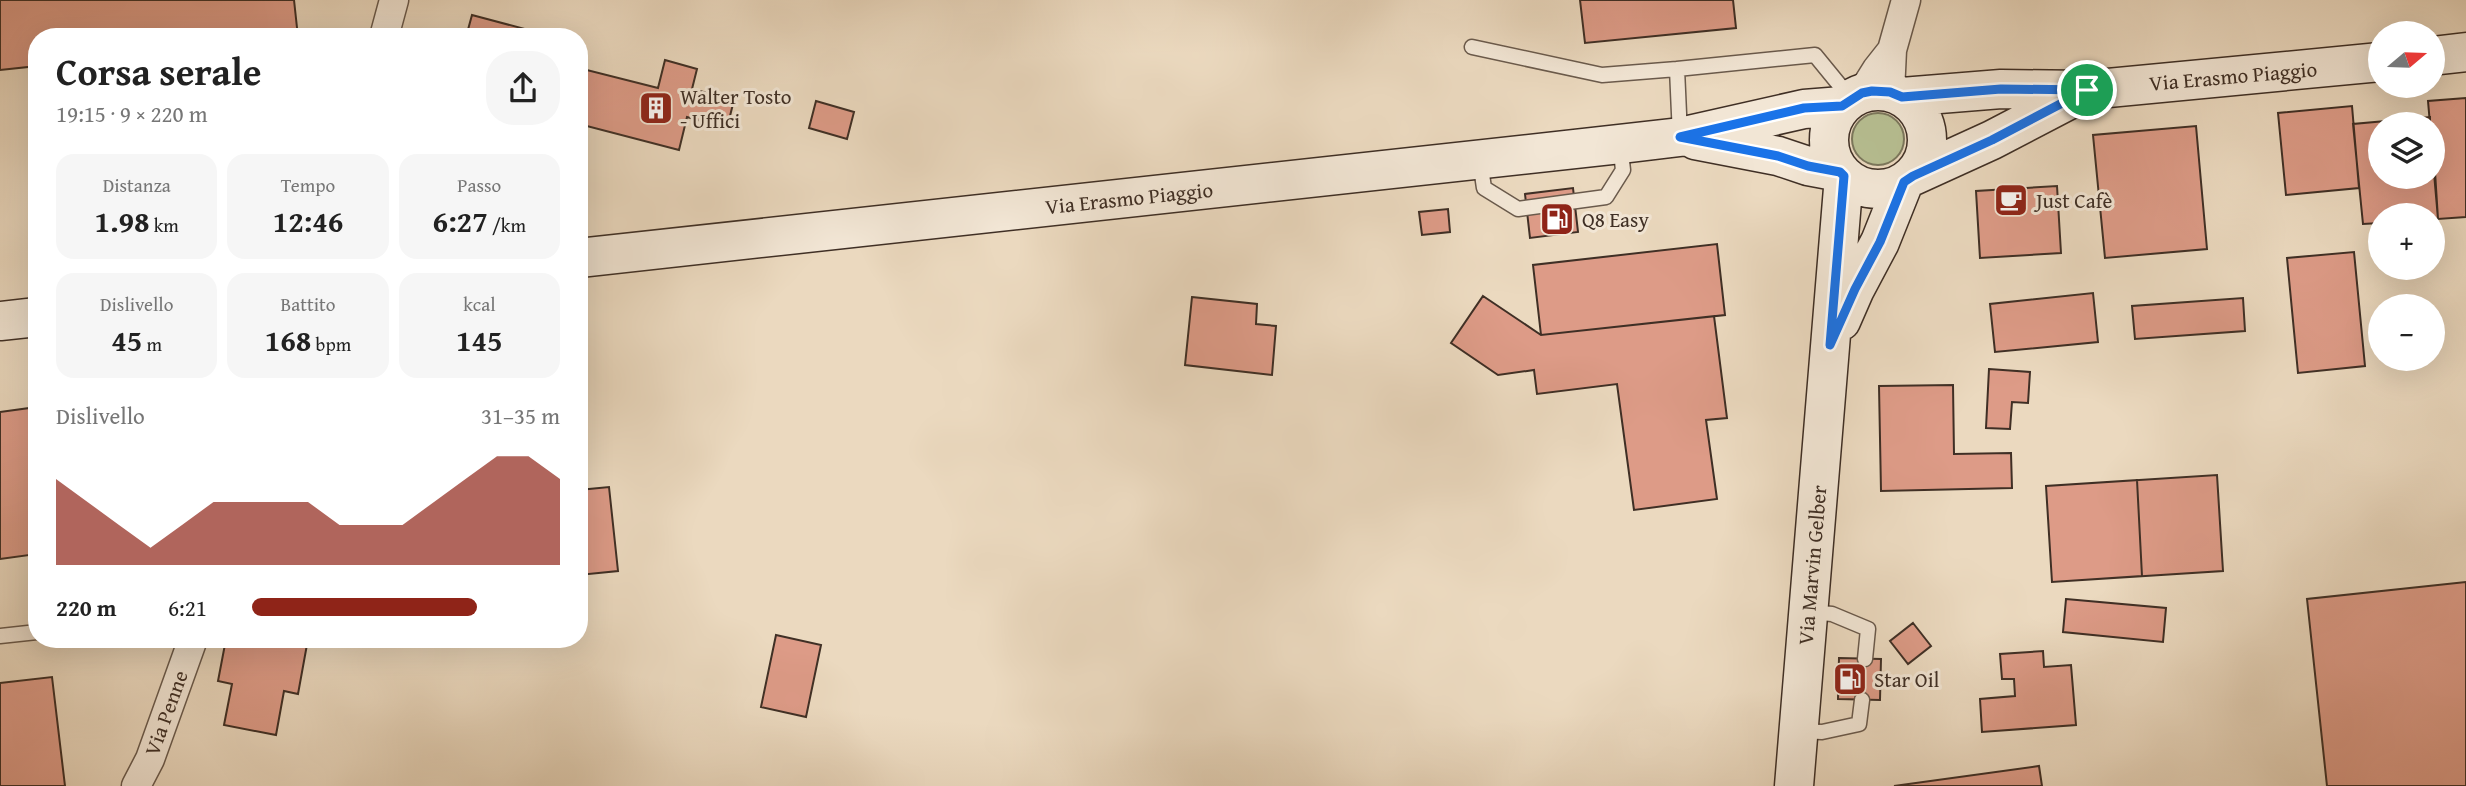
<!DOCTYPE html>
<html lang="it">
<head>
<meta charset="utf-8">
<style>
  :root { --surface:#fff; --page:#f6f6f6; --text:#222; --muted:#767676; --accent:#8f2418 }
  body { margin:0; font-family:"Gentium Book Plus",serif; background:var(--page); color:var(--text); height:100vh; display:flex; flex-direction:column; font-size:26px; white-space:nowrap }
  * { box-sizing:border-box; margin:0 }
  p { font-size:23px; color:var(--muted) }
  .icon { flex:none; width:38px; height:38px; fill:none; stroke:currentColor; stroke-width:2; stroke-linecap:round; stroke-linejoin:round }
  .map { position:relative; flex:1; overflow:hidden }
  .sheet { position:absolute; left:28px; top:28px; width:560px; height:620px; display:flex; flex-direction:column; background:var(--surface); border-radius:28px; box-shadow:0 7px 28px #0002 }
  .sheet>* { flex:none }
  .needle { width:46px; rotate:71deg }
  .controls { position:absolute; left:2368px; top:21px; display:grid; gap:14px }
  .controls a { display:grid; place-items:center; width:77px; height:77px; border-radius:50%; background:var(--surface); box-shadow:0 7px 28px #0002; font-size:35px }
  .pin { position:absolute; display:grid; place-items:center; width:60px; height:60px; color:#fff; margin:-30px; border:4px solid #fff; border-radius:50%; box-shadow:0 2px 7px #0007 }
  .round { display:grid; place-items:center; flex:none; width:74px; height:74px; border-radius:28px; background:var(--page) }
  .head { display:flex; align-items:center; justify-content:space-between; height:119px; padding:0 28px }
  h1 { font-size:38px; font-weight:700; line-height:52px }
  .figures { display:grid; grid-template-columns:repeat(3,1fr); gap:10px; height:119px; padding:7px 28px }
  .figures div { display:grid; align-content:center; border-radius:18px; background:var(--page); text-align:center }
  .figures b { font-size:30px; font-weight:700 }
  .figures small { font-size:19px; font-weight:400 }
  .figures p { font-size:19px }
  .chart { height:196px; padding:14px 28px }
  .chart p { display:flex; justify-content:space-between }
  .chart svg { width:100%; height:126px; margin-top:7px; fill:var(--accent); opacity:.7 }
  ul { padding:0 28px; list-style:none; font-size:23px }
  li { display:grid; grid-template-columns:112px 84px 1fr; align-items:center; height:52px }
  li i { height:18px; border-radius:9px; background:var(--accent) }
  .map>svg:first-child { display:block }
  .green { fill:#b7bf92; stroke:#7b775c; stroke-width:2 }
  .building { fill:#dd9b87; stroke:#3f2f25; stroke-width:2 }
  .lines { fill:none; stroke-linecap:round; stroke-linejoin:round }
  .lane-casing { stroke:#6a5a4c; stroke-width:17 }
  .street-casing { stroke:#6a5a4c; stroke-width:31 }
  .secondary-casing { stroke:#3f2f25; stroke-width:41 }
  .lane { stroke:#f2e6d5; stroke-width:14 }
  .street { stroke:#f2e6d5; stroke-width:28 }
  .secondary { stroke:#f2e6d5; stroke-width:38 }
  .route-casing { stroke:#fff; stroke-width:14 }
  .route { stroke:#1a73e8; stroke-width:9 }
  .labels { text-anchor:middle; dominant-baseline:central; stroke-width:6; stroke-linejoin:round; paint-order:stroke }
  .street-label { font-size:21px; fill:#3f2f25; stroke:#f2e6d5 }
  .poi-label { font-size:21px; fill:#3f2f25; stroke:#f2e6d5; text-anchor:start }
</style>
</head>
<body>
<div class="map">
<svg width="2466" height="786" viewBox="0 0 2466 786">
  <rect width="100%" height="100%" fill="#ebd9bf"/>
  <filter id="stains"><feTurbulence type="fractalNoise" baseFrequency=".00286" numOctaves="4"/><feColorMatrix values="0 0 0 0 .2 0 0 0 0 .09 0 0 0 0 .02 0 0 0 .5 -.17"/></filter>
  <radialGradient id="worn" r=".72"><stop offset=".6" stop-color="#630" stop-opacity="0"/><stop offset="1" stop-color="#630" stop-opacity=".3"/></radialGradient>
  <path class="green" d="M1852 139a26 26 0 1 1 52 0a26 26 0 1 1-52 0Z"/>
  <path class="building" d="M0,0H294L298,37H37V66L0,70Z
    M1580,0H1733L1736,28L1585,43Z
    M472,15L551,36V37H466Z
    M665,60L697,69L692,89L734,100L727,128L687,117L679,150L579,124V68L658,88Z
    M2466,98V217L2438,219L2432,124H2430L2428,101Z
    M816,101L854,112L847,139L809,128Z
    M2352,106L2359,188L2286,195L2278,113Z
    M2430,117V124H2380V177H2432V150L2438,219H2432V215H2380V223L2363,224L2353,124Z
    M2196,126L2207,249L2105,258L2093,135Z
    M2057,186L2061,253L1980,258L1976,191Z
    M1573,188L1578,232L1530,238L1525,194Z
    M1448,209L1450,232L1422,235L1419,212Z
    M1717,244L1725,315L1541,335L1533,265Z
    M2354,252L2365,366L2298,373L2287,258Z
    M2093,293L2098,342L1995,352L1990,304Z
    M1483,296L1541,335L1714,316L1727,418L1706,420L1717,499L1634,510L1617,384L1537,394L1534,370L1498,375L1451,343Z
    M1192,297L1257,304L1256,324L1276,326L1272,375L1185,365Z
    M2243,298L2245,331L2135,339L2132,306Z
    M1989,369L2030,372L2028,403L2012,402L2010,429L1986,428Z
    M1953,385L1954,454L2011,453L2012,488L1881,491L1879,386Z
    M37,407V554L0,559V412Z
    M2217,475L2223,571L2052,582L2046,486Z
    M2137,480L2142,576L2052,582L2046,486Z
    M609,487L618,571L579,575V490Z
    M2466,582V786H2327L2307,599Z
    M2066,599L2166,608L2163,642L2063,632Z
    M1913,623L1931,646L1908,664L1890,641Z
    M776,635L821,645L806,717L761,707Z
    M226,639H308L298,694L284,691L276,735L224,725L232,684L218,681Z
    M2043,651L2044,667L2071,665L2076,725L1982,732L1980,699L2015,696L2014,679H2002L2000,654Z
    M1839,658L1881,659L1880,700L1838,699Z
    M52,677L65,786H0V683Z
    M2039,766L2042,786H1894Z"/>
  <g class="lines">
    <g class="lane-casing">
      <path id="lane" d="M1472,47L1602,75L1677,69L1680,136
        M1677,69L1815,55L1851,99
        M1480,161L1484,188L1518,209L1606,197L1623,170L1620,144
        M1809,612L1832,614L1868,629L1865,659
        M0,636L37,632
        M1799,731L1822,732L1859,724L1862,700"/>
    </g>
    <g class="street-casing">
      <path id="street" d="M384,37L394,0
        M1890,92L1892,50L1906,0
        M1862,93L1877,69L1892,50
        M136,786L150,759L193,639"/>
    </g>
    <g class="secondary-casing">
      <path id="secondary" d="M2432,56L2466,52
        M1829 140a49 49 0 1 1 98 0a49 49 0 1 1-98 0Z
        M1902,97L2001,89L2087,90L2380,62
        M1695,140L1778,156L1808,166L1840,172
        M1913,176L1992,140L2084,92
        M579,258L1620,144L1680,137L1804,109L1842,106
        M0,321L37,317
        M1841,321L1855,289L1880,242L1904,182
        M1794,786L1844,176"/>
    </g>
    <use href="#lane" class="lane"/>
    <use href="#street" class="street"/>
    <use href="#secondary" class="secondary"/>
  </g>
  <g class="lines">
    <g class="route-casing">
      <path id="route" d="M2001,89L2087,90L1992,140L1913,176L1904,182L1880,242L1855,289L1830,345L1844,176L1840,172L1808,166L1778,156L1680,137L1804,108L1842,106L1862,93L1872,91L1890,92L1902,97Z"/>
    </g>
    <use href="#route" class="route"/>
  </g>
  <defs>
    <g id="building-square" transform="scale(1.75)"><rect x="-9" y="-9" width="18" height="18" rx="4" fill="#8f2418" stroke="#f2e6d5"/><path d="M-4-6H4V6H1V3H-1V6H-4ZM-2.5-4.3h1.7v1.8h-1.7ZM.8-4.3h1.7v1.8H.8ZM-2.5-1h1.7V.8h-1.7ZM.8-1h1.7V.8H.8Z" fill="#fff"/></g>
    <g id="cafe-square" transform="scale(1.75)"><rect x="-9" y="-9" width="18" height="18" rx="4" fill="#8f2418" stroke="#f2e6d5"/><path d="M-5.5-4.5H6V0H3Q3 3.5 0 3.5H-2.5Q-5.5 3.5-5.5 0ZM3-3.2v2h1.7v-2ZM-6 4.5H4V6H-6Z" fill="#fff"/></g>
    <g id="fuel-square" transform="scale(1.75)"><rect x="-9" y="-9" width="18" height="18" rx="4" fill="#8f2418" stroke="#f2e6d5"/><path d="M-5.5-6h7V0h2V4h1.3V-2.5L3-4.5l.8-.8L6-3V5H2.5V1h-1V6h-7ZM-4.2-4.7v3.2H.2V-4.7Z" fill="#fff"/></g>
  </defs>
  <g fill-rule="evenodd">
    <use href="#building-square" x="656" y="108"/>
    <use href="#cafe-square" x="2011" y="200"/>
    <use href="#fuel-square" x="1557" y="219"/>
    <use href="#fuel-square" x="1850" y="679"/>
  </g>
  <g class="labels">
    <g class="street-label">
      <text transform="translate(2233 76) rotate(-5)">Via Erasmo Piaggio</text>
      <text transform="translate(1129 198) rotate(-6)">Via Erasmo Piaggio</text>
      <text transform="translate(1812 565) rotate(-85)">Via Marvin Gelber</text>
      <text transform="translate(166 713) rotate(-70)">Via Penne</text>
    </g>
    <g class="poi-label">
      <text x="680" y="96">Walter Tosto<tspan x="680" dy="24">- Uffici</tspan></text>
      <text x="2036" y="200">Just Cafè</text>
      <text x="1582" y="219">Q8 Easy</text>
      <text x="1874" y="679">Star Oil</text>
    </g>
  </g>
  <rect width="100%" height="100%" filter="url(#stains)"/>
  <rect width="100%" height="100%" fill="url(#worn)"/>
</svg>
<div class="controls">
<a><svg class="needle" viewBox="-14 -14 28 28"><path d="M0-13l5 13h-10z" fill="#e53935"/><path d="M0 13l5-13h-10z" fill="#767676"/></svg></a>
<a><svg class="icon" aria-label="layers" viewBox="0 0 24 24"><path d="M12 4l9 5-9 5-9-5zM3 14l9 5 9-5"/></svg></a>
<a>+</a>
<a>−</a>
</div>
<div class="pin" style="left:2087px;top:90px;background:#1e9e55"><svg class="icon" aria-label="arrive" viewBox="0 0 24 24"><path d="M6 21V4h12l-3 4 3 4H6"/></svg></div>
<section class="sheet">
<div class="head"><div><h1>Corsa serale</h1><p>19:15 · 9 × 220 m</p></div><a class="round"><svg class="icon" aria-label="share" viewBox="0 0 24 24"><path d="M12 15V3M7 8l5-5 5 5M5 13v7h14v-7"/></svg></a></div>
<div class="figures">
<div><p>Distanza</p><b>1.98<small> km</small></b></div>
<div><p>Tempo</p><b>12:46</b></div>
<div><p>Passo</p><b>6:27<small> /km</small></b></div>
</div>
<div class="figures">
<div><p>Dislivello</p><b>45<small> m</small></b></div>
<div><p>Battito</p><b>168<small> bpm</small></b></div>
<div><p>kcal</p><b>145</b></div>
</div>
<div class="chart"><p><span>Dislivello</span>31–35 m</p>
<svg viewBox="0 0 160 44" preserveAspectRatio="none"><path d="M0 44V14L10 22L20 30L30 38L40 30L50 22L60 22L70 22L80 22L90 30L100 30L110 30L120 22L130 14L140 6L150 6L160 14V44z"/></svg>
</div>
<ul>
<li><b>220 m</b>6:21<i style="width:73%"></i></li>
</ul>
</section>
</div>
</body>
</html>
